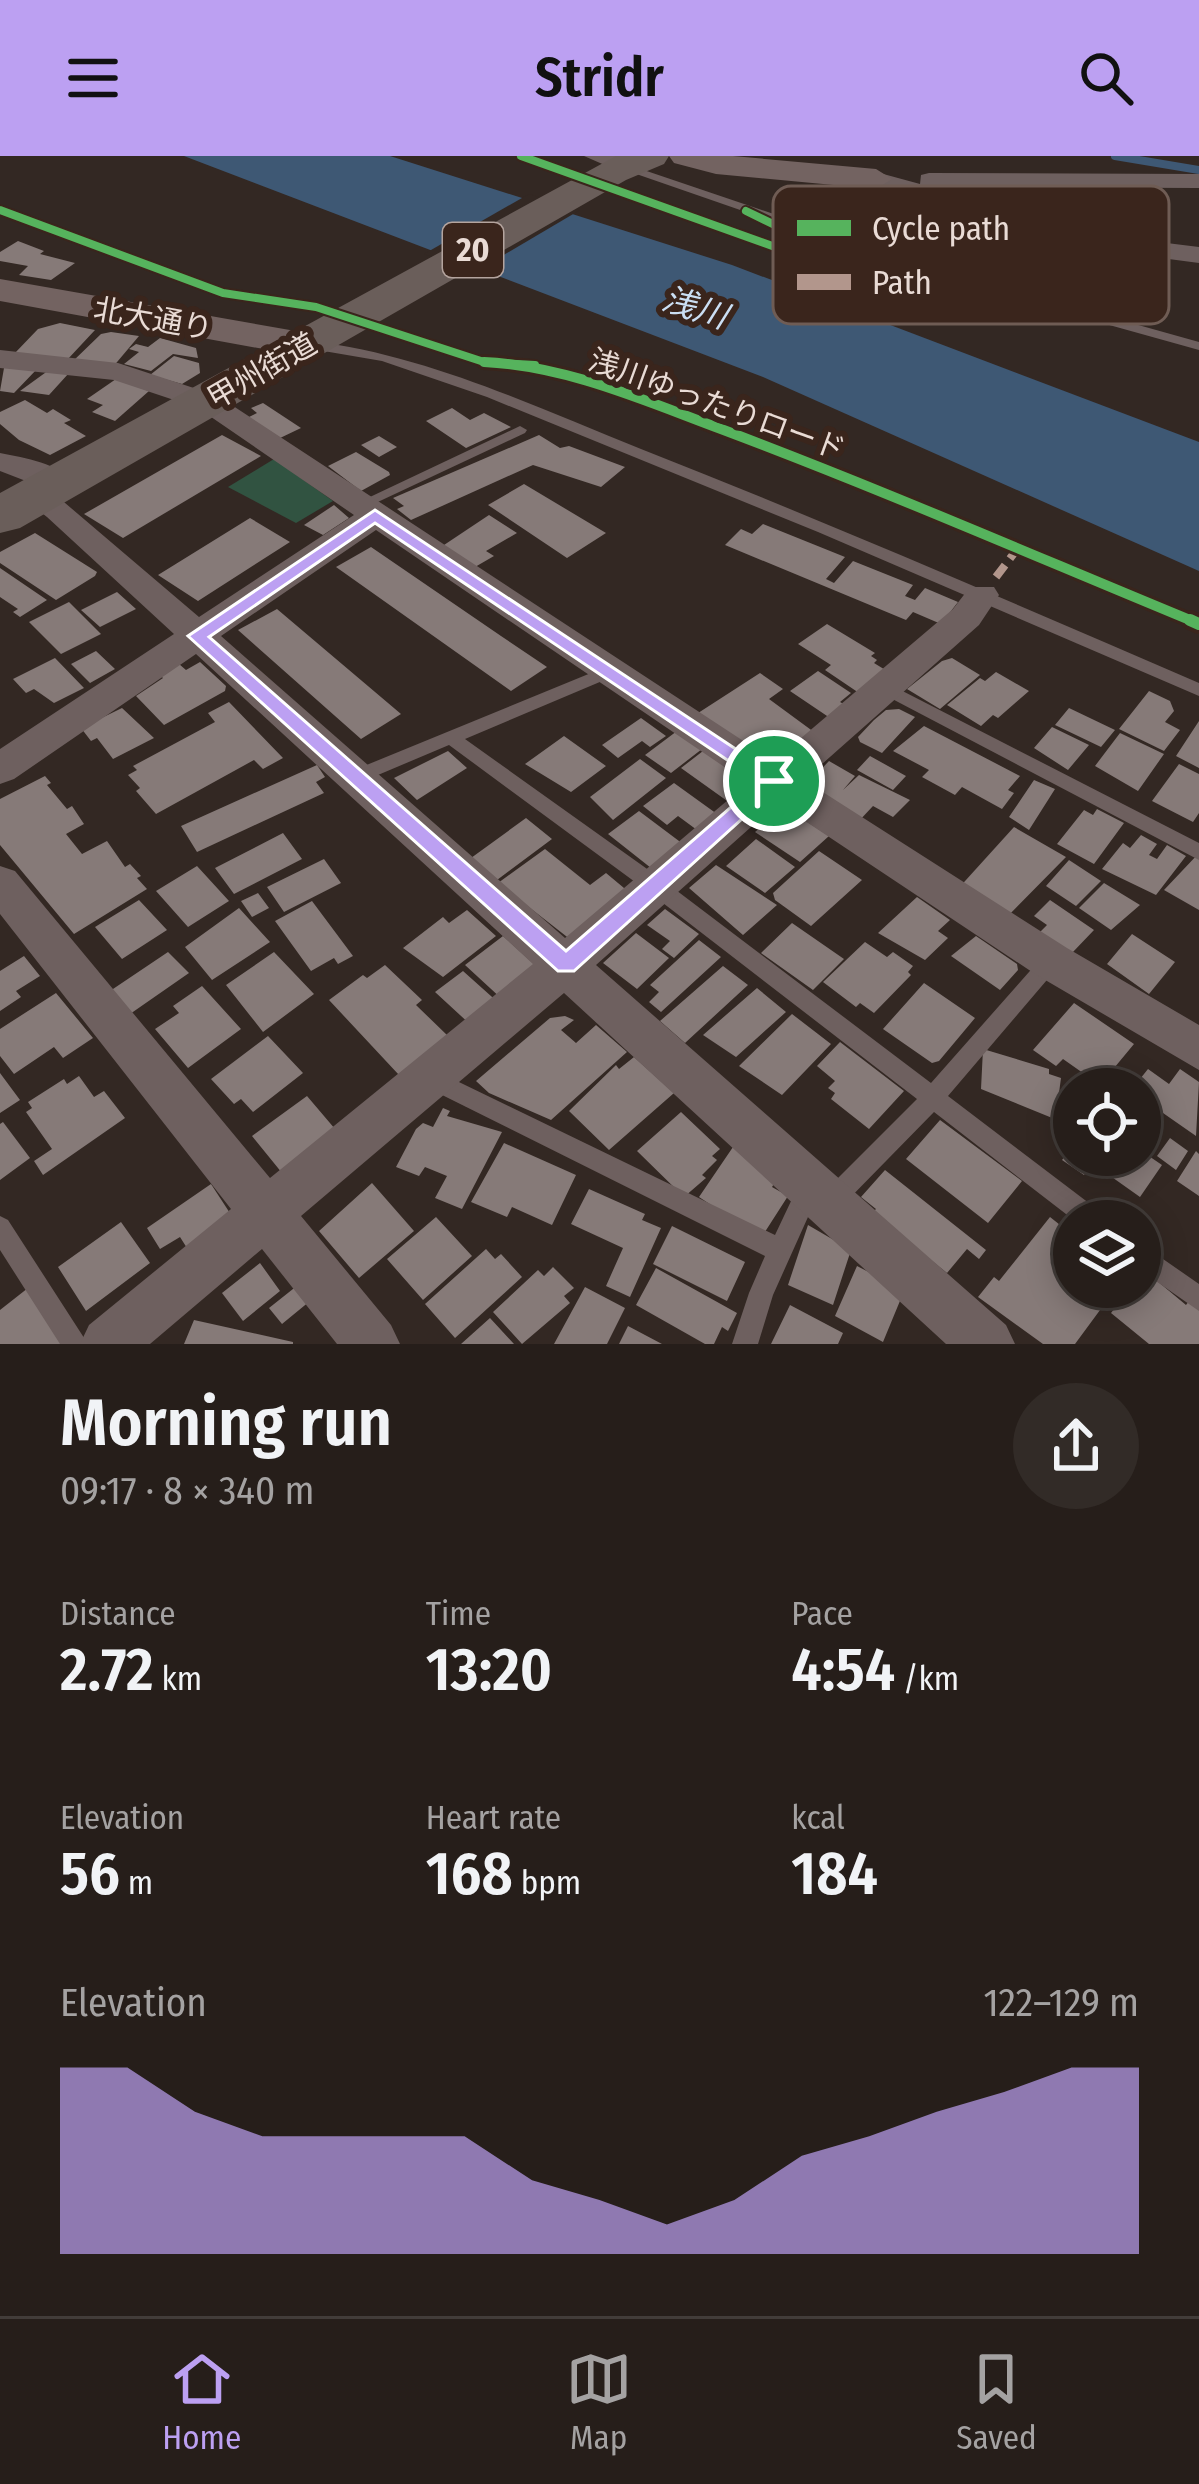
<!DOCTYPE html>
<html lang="en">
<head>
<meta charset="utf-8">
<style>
  :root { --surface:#261e1a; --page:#322b27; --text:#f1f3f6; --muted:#a4a2a2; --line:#423c39; --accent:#bca0f2 }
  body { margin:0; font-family:"Fira Sans Condensed","Noto Sans JP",sans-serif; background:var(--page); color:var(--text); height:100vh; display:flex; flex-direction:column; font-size:45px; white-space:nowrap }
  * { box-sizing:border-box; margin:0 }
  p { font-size:39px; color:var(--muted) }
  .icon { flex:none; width:66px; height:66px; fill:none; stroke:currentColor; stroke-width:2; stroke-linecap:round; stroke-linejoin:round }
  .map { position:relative; height:1188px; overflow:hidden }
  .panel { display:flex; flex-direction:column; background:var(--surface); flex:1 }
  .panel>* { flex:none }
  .fabs { position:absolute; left:1053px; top:912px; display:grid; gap:24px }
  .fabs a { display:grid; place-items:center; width:108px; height:108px; border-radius:50%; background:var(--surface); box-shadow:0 6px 30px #0003,0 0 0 3px var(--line); font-size:60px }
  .pin { position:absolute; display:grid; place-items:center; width:102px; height:102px; color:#fff; margin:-51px; border:6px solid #fff; border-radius:50%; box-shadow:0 3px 12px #0007 }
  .round { display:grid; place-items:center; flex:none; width:126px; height:126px; border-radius:63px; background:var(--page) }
  .summary { display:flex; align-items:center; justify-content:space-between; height:204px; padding:0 60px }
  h1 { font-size:66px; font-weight:600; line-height:90px }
  .stats { display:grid; grid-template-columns:repeat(3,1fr); gap:18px; height:204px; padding:12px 60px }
  .stats div { display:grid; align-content:center }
  .stats b { font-size:60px; font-weight:600 }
  .stats small { font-size:33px; font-weight:400 }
  .stats p { font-size:33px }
  .chart { height:336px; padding:24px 60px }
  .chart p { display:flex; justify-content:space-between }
  .chart svg { width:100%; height:216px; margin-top:12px; fill:var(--accent); opacity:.7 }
  header { display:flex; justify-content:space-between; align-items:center; height:156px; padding:0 60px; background:var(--accent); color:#111; font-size:54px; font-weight:600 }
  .tabs { display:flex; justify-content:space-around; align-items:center; height:168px; border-top:3px solid var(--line); background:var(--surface); font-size:33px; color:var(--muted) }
  .tabs a { display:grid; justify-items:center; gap:6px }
  .tabs .active { color:var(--accent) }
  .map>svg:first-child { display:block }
  .green { fill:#315341 }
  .water { fill:#3e5874 }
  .pier { fill:#332823 }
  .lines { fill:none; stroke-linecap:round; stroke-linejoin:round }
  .stream { stroke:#3e5874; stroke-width:8 }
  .building { fill:#867a78 }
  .lane { fill:#6e605f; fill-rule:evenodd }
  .street { fill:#6e605f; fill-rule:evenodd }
  .secondary { fill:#736361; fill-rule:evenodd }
  .highway { fill:#6a5e5a; fill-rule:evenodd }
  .quiet { stroke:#b2968c; stroke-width:8; stroke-dasharray:15 8; stroke-linecap:butt }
  .cycleway-far2-casing { stroke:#3a251c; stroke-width:12 }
  .cycleway-far1-casing { stroke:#3a251c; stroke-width:16 }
  .cycleway-casing { stroke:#3a251c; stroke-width:20 }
  .cycleway-far2 { stroke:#56b35d; stroke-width:8 }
  .cycleway-far1 { stroke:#56b35d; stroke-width:10 }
  .cycleway { stroke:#56b35d; stroke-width:12 }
  .route { fill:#bca0f2; stroke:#fff; stroke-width:3; fill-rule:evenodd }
  .labels { text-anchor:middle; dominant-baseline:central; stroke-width:12; stroke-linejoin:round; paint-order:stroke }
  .far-street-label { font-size:30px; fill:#e9dbd5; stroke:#3a251c }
  .shield { fill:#3a251c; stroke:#b4a49e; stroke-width:3 }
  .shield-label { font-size:33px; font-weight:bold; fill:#e9dbd5 }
  .far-water-label { font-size:33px; font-style:italic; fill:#cbdff4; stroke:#3a251c }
  .key { fill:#3a251c; stroke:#6f5c54; stroke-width:3 }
  .key-label { font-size:33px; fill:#e9dbd5 }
</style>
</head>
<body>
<header><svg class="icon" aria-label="menu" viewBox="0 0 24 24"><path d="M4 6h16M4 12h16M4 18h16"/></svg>Stridr<svg class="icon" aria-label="search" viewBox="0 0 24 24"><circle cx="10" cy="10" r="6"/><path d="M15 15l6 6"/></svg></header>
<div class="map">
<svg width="1199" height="1188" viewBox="0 0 1199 1188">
  <rect width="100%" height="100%" fill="#332823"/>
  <path class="green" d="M274,303L333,345L296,367L228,331Z"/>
  <path class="water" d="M184,0H390L732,109L1199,286V415L763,221Z"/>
  <path class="pier" d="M529,38L580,54L473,117L424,98Z"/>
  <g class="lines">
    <path class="stream" d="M1115,0L1199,14"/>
  </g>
  <path class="building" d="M18,85L44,95L40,98L75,107L51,124L19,119L28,110L0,105V96Z
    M60,167L95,174L67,204L14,198L38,173Z
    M111,176L139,180L112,212L71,207L101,178Z
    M160,182L196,192L198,202L173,198L151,215L124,208L139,196L129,193L136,188L148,191Z
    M174,200L199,207L200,217L182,228L150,219Z
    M4,212H38L14,237L0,235Z
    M49,214L69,217L49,239L20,235Z
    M116,223L149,235L115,265L92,256L103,249L87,243Z
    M25,244L47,257L53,253L71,264L64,267L86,280L50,299L19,284L0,268V256Z
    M263,247L301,272L278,283L247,262L257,257L251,252Z
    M452,252L470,264L484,257L511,271L466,292L426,265Z
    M222,279L261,300L123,382L84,358Z
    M539,279L560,292L569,290L625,311L601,331L533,309L411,364L397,353L404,350L393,342Z
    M379,280L397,291L379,301L361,289Z
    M356,296L389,316L390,319L361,335L328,310Z
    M524,328L606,377L567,402L488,349Z
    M334,349L349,362L323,379L304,369Z
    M489,359L517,377L486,395L494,400L475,411L441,391Z
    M250,362L290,386L198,445L158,419Z
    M763,368L845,401L826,423L834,427L853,405L913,429L905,440L915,444L925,432L958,446L941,468L913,456L906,464L725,389L741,373L752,378Z
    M35,377L97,416L95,420L56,444L0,407V396Z
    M371,391L501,480L547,511L511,535L336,411Z
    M0,412L47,444L20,461L13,456L18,453L0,441Z
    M117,436L136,453L100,471L81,454Z
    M69,446L101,478L61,498L29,466Z
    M277,453L401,558L361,583L238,474Z
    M827,468L875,497L871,500L877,504L874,507L887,515L859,537L825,514L831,509L798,488Z
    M96,495L115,513L90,527L71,508Z
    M55,502L84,532L54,547L34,533L26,537L13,523Z
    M952,502L980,519L940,553L907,533L942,505Z
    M200,506L226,530L225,535L164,569L136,540L163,522L160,519L179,508L186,514Z
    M818,515L851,537L840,546L849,551L833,564L790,535Z
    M996,516L1029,535L998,562L993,559L981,570L947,549L980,522L985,525Z
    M760,517L783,533L769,543L818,579L773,610L695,559Z
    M1149,535L1170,545L1174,555L1165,566L1180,574L1164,595L1119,573Z
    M229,546L283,602L263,613L254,604L156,658L136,635L140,632L128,619L137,614L133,610L215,566L208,557Z
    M122,552L154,582L113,603L97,582L91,585L81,572Z
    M1069,552L1115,574L1101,591L1055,569Z
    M899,553L915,561L882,597L860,586L858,581L874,564L886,554Z
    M641,562L666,580L650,591L642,585L618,602L602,589Z
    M1199,565V612L1176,600Z
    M924,570L1020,620L1008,634L1014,637L1002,653L962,631L955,639L922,621L929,614L893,595Z
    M1052,571L1089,589L1068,614L1034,592Z
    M677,575L702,593L671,617L645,599Z
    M1120,577L1164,598L1138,635L1095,610Z
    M564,580L606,610L571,636L525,608Z
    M448,595L467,612L417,644L394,622Z
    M703,595L746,625V633L730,647L681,612Z
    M870,600L906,620L893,634L857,614Z
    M640,603L666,622L613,664L590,641Z
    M829,605L855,620L843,634L859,619L910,644L893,661L873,650L858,666L805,630Z
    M1179,608L1199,618V657L1193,666L1152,645Z
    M317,609L325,621L316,626L324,637L197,696L181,670Z
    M45,620L51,627L47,629L67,653L72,650L84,668L66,678L82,698L107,685L125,711L130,708L141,720L137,722L147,733L74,778L0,689V643Z
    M1034,624L1055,633L1029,674L1009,661Z
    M674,627L717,658L697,674L678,660L667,669L643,650Z
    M1097,653L1124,667L1094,708L1057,688L1084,654L1093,659Z
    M789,654L829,680L800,706L755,676L779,655Z
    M639,655L683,688L651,712L608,678Z
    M526,662L552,683L497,724L471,702Z
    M1014,671L1066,701L1003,765L956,735Z
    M283,677L302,703L234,738L215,712Z
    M1141,679L1157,688L1149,699L1157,703L1167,689L1186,700L1156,739L1102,713L1123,687L1130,692Z
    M756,683L795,711L765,737L726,710Z
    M545,693L590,729L606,717L630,737L571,784L498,727Z
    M819,695L862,724L811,770L775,744L773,737Z
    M1199,697V754L1164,734Z
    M324,703L341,727L284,756L267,731Z
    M1069,704L1101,725L1076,750L1046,730Z
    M716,709L777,749L743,779L689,732Z
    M197,710L229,745L188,771L156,735Z
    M1104,727L1140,749L1111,774L1079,752Z
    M258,737L269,752L252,761L241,745Z
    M917,741L950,764L938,775L948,782L925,804L878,777Z
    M139,744L167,774L122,803L95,771Z
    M1050,744L1094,774L1072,797L1040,776L1047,769L1034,760Z
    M312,745L353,800L338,808L334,802L311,815L275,765Z
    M239,752L270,786L212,824L185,791Z
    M665,753L699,778L674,802L662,793L670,785L647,769Z
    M467,754L496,780L443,821L403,792L443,761L449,767Z
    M792,767L844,803L813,834L761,797Z
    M636,777L669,802L637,833L603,807Z
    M1132,778L1175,806L1149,838L1107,808Z
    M503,780L536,810L503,844L465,809Z
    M976,780L1017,808L1018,814L1000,834L951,800Z
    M699,784L721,801L661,856L649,846L659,836L650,829Z
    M865,786L887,801L893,796L913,810L908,816L911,819L874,857L860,847L856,851L823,826Z
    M168,796L189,817L130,858L110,835Z
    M274,796L314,838L263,876L226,829Z
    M24,800L40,820L16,835L21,841L0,855V815Z
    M385,809L422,844L416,849L448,880L399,919L329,844L363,819L367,822Z
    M723,810L748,829L685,887L660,865Z
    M463,815L501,849L473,871L435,836Z
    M924,827L975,862L939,905L932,907L883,873Z
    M202,830L241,873L188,912L155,873L179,857L173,850Z
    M757,832L786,856L736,901L703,879Z
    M56,837L93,882L63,902L54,891L14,918L0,900V873Z
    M1074,847L1134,888L1100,929L1063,903L1056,910L1033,894Z
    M792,858L831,888L782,939L739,910Z
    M565,860L574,864L561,874L576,887L596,869L627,896L551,964L489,937L476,925L550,862Z
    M268,880L303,917L253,956L241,943L234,948L211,923Z
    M840,886L904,935L869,973L831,943L835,937L828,932L835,925L817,910Z
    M983,893L1049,913V918L1061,922L1059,937L1071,941L1067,968L981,933Z
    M634,901L674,937L609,994L569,955L616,909L619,913Z
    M1148,913L1169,928L1180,913L1199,926L1196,980L1140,941V933H1132Z
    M0,917L20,944L0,957Z
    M79,920L94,941L104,935L125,962L43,1019L34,1005L52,993L26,956L32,952L28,946L64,923L67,928Z
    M307,940L341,980L291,1028L252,980Z
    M443,952L450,955L447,960L502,976L462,1053L435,1042L447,1020L425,1011L419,1020L396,1011L416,973L423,967L433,971Z
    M681,956L720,993L712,1000L717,1004L702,1019L706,1022L684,1041L637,995Z
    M940,964L1022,1025L988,1067L906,1003Z
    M3,966L30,1002L0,1024V968Z
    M1170,982L1188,995L1176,1014L1157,1000Z
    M504,987L576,1019L552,1069L512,1051L507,1061L471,1046Z
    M1074,988V999H1140V994L1162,1009L1140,1041L1092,1007L1084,1019L1062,1004Z
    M733,991L777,1023L772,1031L788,1040L761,1082L699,1041Z
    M1196,995L1199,998V1040L1177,1025Z
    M885,1014L986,1094L979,1103L967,1093L947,1117L872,1057L876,1053L861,1041Z
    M372,1027L414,1075L359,1122L319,1075Z
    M211,1028L239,1071L192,1100L180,1081L160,1093L147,1072Z
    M589,1033L645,1058L642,1064L661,1072L630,1141L606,1130L623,1092L571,1068Z
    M436,1061L472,1100L423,1144L387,1103Z
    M1050,1061L1074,1080V1131H1117L1075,1188H1043L978,1141L994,1121L999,1125Z
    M121,1066L150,1107L86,1155L58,1111Z
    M808,1069L851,1094L833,1149L788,1129Z
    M672,1070L745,1106L727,1145L653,1108Z
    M486,1093L495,1103L501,1098L522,1121L455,1182L425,1148Z
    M260,1107L280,1135L243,1165L222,1137Z
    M857,1110L894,1129L902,1140L883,1186L835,1160Z
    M553,1111L574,1132L564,1140L570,1147L522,1188L493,1156L538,1114L544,1120Z
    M656,1112L737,1157L728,1175L722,1171L714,1188H705L636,1149Z
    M1144,1114L1186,1149L1189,1145L1199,1152V1188H1149L1111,1157L1131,1131H1140Z
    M298,1129L310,1145L282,1168L269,1152Z
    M585,1131L625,1152L607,1188H554Z
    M28,1132L66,1188H0V1154Z
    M790,1149L843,1177L838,1188H771Z
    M490,1162L514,1188H461Z
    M194,1164L293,1186V1188H184Z
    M628,1170L662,1188H619Z"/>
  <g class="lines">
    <path class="lane" d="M623,7L924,109L1199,186V194L916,115L619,12L618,10Z
      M311,185C427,199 533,250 641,293C829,367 1014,447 1199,527V540L818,376L487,241L382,205L306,192V186Z
      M520,270L527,274L525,277L365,352H355L353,349Z
      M608,510L617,516L614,520L465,583L664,725L931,927L1044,799L1051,796L1058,799L1061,805L1058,811L948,940L1102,1057L1106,1065H1075L934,956L839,1053L831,1056L823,1053L819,1045L823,1037L917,943L650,737L449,589L359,627H347L344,622L347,617Z
      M885,526L1199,687V704L879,536L876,532L879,528Z
      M430,912L775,1079L801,1024L809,1021L817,1024L821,1032L773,1139L758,1188H732L749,1137L765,1100L422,929L419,922L422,915Z
      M0,1060L8,1064L88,1188H60L0,1094Z
      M1140,1087L1199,1128V1155L1140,1114Z"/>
    <path class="street" d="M584,0H617L635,10L623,17Z
      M876,16L920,28L921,19L929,17L1199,18V32L932,31L1110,80L1199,91V107L1108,95L868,28L864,23Z
      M0,194L118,207L218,240L774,605L953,453L970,431H994L999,439L979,469L804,624L1067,792L1199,869V914L1035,818L778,647L596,809L1006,1169L1015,1188H946L564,837L301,1060L391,1169L400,1188H337L262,1093L150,1188H80L89,1169L231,1053L0,758V710L15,715L270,1022L533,808L196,498L14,623L0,628V593L174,478L47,361L20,340L25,333L44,332L0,315V297C26,302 58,307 76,328L71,335H51L199,461L354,359L198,252L114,224L0,212ZM376,374L748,627L565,782L221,480Z"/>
    <path class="secondary" d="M669,0H733L876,13L892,23L876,33L716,18L674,7Z
      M0,123L307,177L321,181L326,189L321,197L307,201L0,145Z"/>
    <path class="highway" d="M616,0H669L664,8L626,24L20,372L0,377V337Z"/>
    <path class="quiet" d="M996,421L1018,392"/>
    <g class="cycleway-far2-casing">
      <path id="cycleway-far2" d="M521,0L881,129L893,126L746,55
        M0,54L223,137L316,151L484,206L535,209"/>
    </g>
    <g class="cycleway-far1-casing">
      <path id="cycleway-far1" d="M484,206C567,210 643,244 721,273C881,333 1039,402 1197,467"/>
    </g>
    <g class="cycleway-casing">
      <path id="cycleway" d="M1190,464L1199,468"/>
    </g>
    <use href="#cycleway-far2" class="cycleway-far2"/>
    <use href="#cycleway-far1" class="cycleway-far1"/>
    <use href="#cycleway" class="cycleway"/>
  </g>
  <path class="route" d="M375,354L784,625L574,815H558L188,480ZM375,367L760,626L566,795L209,481Z"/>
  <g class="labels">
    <g class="far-street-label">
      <text transform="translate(153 163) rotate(10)">北大通り</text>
      <text transform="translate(262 215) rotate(-30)">甲州街道</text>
      <text transform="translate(717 249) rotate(20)">浅川ゆったりロード</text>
    </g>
    <rect class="shield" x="443" y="67" width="60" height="54" rx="9"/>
    <g class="shield-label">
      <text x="473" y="94">20</text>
    </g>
    <g class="far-water-label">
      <text transform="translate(695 152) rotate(18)">浅川</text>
    </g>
  </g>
  <rect x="773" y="30" width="396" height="138" rx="18" class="key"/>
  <rect x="797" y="64" width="54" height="16" fill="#56b35d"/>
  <rect x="797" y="118" width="54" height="16" fill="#b2968c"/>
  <g class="key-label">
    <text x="872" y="84">Cycle path</text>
    <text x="872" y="138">Path</text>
  </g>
</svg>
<div class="fabs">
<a><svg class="icon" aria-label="locate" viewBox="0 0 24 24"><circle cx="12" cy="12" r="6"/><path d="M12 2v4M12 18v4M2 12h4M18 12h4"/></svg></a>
<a><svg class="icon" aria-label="layers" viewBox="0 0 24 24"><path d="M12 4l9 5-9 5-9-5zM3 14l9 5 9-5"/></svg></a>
</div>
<div class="pin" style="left:774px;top:625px;background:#1e9e55"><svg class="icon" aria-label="arrive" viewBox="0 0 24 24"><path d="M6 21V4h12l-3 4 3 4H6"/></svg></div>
</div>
<section class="panel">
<div class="summary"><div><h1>Morning run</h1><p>09:17 · 8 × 340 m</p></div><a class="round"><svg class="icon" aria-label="share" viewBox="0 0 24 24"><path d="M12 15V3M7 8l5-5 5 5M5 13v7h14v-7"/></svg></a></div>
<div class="stats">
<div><p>Distance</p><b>2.72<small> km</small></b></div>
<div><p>Time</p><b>13:20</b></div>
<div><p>Pace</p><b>4:54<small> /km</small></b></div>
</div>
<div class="stats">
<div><p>Elevation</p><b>56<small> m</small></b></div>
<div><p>Heart rate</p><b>168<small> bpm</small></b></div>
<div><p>kcal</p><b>184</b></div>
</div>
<div class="chart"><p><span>Elevation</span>122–129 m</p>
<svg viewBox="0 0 160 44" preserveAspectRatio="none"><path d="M0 44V6L10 6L20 15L30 20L40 20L50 20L60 20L70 29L80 33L90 38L100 33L110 24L120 20L130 15L140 11L150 6L160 6V44z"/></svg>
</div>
</section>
<nav class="tabs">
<a class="active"><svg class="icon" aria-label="home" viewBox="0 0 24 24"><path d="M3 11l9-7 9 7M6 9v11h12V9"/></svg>Home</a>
<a><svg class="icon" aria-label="map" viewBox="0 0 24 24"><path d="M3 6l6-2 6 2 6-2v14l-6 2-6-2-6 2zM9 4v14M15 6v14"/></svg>Map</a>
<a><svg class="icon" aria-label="saved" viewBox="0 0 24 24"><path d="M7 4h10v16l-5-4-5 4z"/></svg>Saved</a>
</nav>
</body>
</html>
